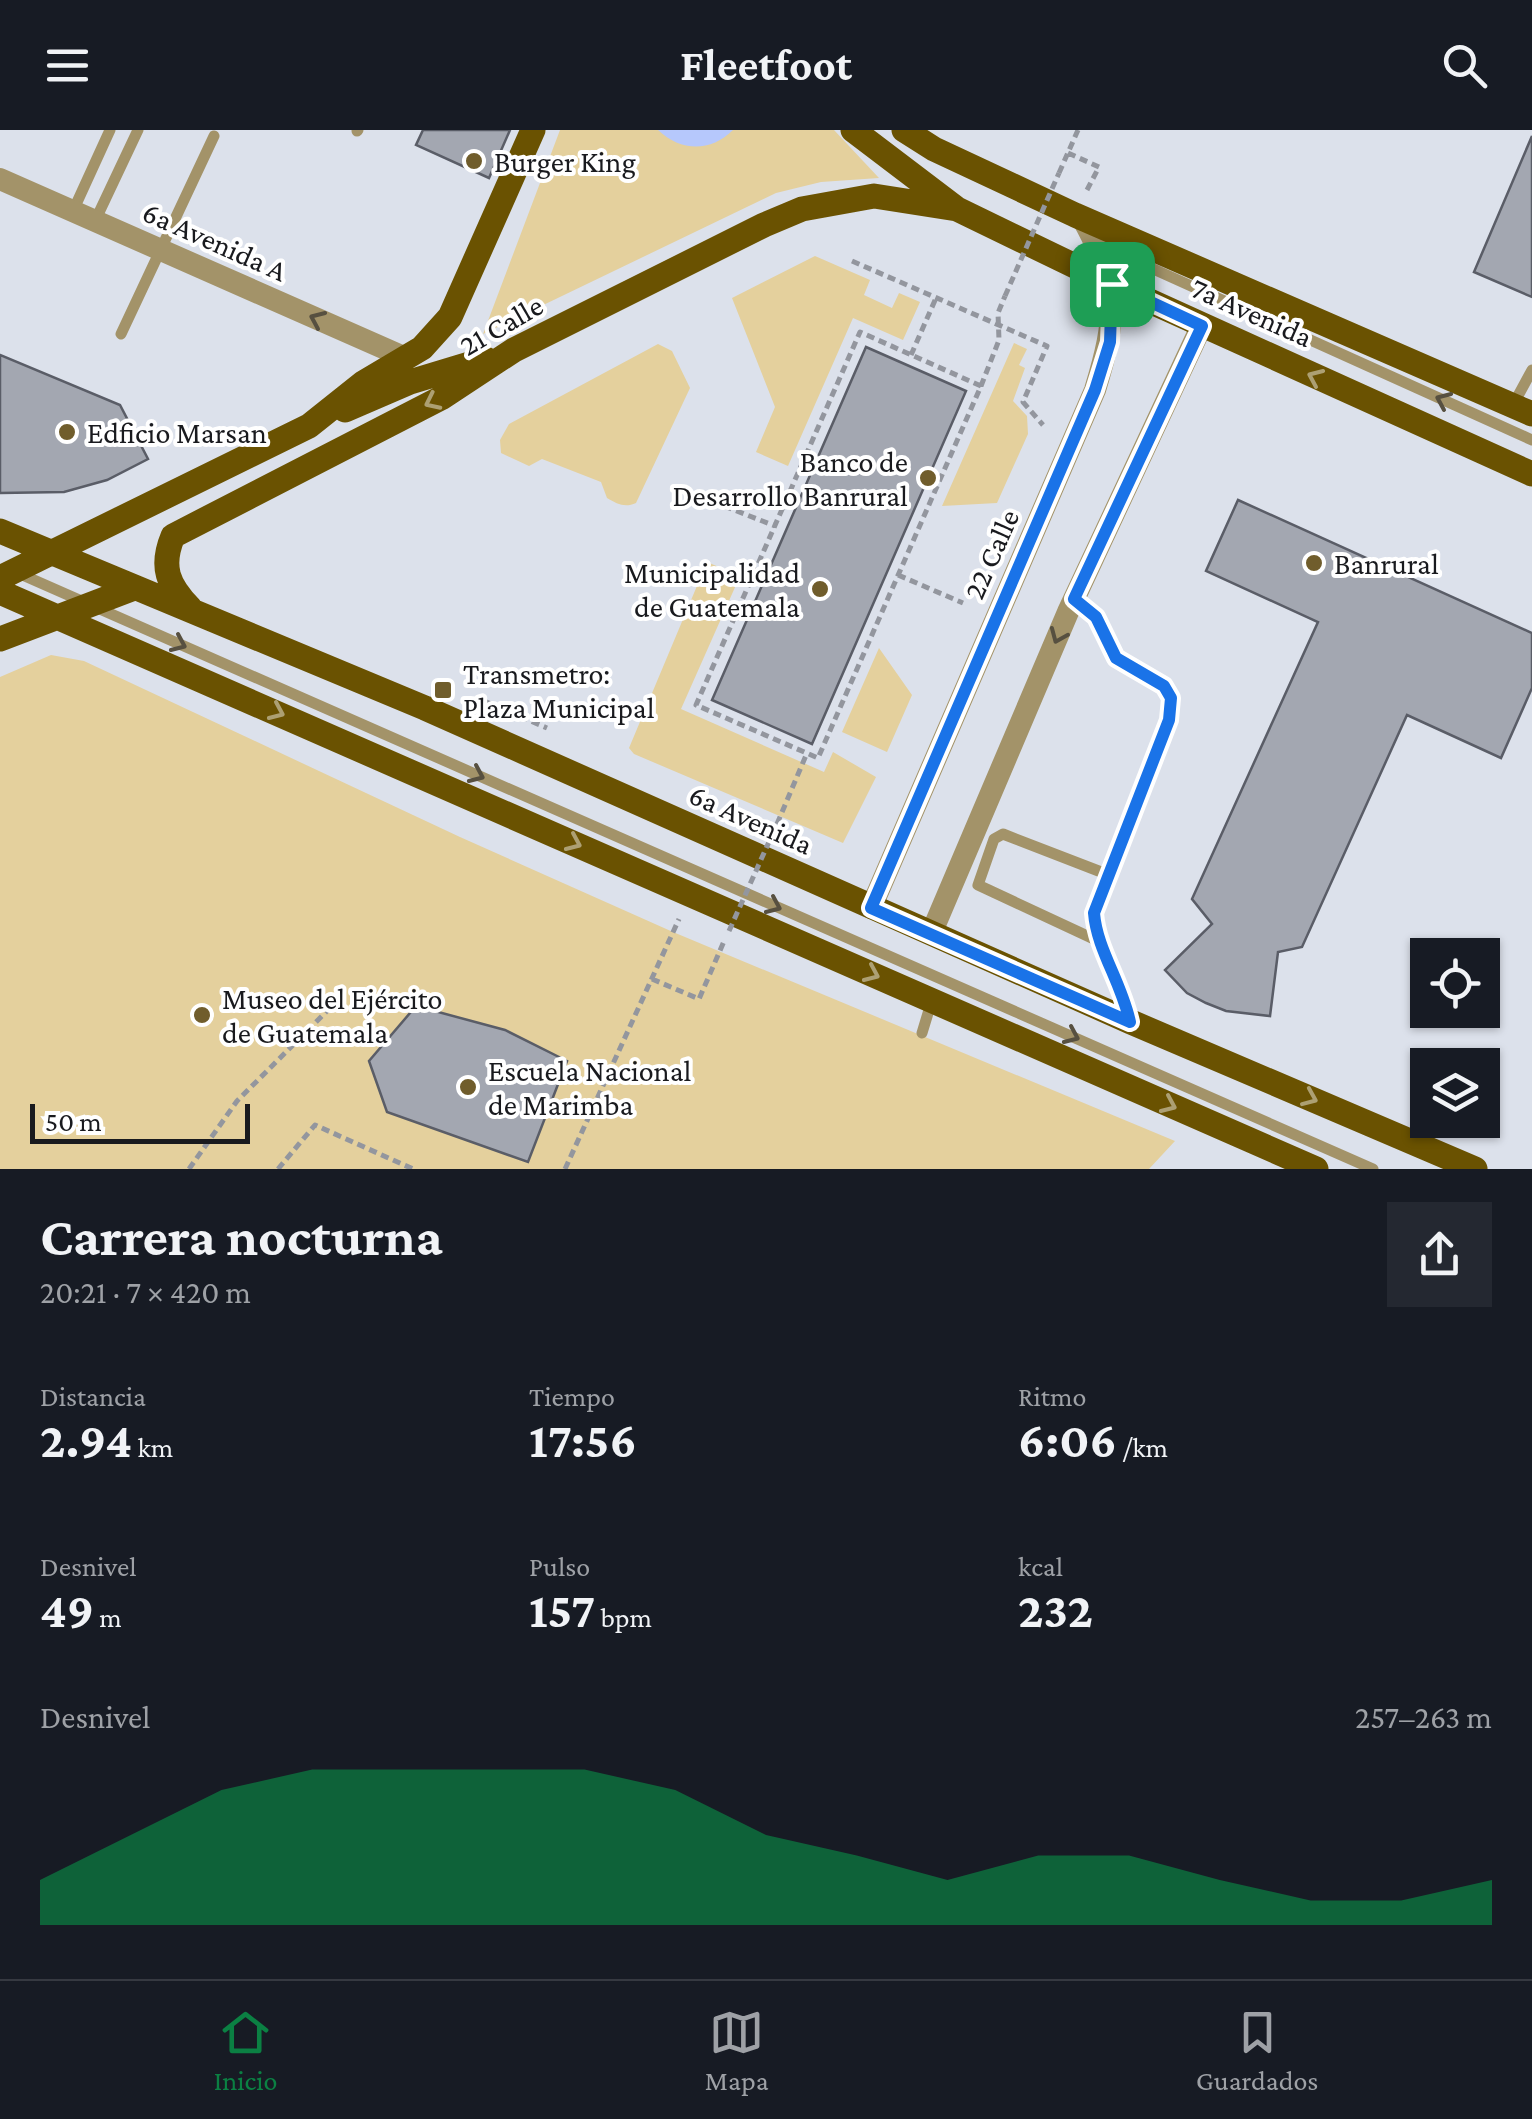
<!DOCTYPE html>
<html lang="es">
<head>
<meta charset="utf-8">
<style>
  :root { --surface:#171b24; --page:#242831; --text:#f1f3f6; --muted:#9ea1a6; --line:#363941; --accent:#0b8043 }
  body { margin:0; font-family:"Crimson Pro",serif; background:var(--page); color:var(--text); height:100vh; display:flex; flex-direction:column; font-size:38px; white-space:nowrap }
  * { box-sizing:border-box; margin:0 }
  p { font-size:32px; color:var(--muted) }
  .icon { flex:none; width:55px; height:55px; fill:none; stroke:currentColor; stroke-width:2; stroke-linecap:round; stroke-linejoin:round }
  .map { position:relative; height:1039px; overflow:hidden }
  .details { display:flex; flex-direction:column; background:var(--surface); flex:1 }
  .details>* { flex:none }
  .fabs { position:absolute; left:1410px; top:808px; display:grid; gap:20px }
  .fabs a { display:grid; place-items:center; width:90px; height:90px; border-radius:0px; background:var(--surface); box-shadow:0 2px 8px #0004; font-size:50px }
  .scale { position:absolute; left:30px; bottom:25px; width:220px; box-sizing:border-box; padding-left:10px; border:5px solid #191a1e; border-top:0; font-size:28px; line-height:35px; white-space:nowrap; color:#191a1e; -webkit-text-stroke:8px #fff; paint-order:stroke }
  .pin { position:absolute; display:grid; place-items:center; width:85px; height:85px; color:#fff; margin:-42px; border-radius:20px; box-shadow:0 5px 15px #0006 }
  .round { display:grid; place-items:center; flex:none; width:105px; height:105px; border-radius:0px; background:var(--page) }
  .head { display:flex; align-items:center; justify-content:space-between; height:170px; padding:0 40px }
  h1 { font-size:55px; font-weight:700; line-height:75px }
  .metrics { display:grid; grid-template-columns:repeat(3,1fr); gap:15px; height:170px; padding:10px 40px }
  .metrics div { display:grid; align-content:center }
  .metrics b { font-size:50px; font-weight:700 }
  .metrics small { font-size:28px; font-weight:400 }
  .metrics p { font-size:28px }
  .chart { height:280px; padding:20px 40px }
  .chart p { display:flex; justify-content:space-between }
  .chart svg { width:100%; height:180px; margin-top:10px; fill:var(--accent); opacity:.7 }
  header { display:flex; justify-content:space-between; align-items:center; height:130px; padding:0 40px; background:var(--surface); font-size:45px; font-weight:700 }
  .tab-bar { display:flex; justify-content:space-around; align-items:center; height:140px; border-top:2px solid var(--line); background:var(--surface); font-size:28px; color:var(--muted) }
  .tab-bar a { display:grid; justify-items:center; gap:5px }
  .tab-bar .current { color:var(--accent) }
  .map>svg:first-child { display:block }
  .green { fill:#e4d09d }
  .water { fill:#b6c8fc }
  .building { fill:#a3a7b1; stroke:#5a5d67; stroke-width:2.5 }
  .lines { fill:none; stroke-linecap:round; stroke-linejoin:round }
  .path { stroke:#93969e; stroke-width:5; stroke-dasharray:8 5; stroke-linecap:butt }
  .lane { stroke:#a39369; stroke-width:11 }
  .street { stroke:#a39369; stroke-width:22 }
  .primary { stroke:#6a5201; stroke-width:25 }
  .path-bridge { stroke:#93969e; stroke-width:5; stroke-dasharray:8 5; stroke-linecap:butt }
  .oneway { stroke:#575040 }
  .oneway2 { stroke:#ada073 }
  .route-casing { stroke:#fff; stroke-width:20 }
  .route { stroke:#1a73e8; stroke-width:12 }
  .poi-dot { fill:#705d2c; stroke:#fff; stroke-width:4 }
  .labels { text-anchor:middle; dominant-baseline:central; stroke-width:8; stroke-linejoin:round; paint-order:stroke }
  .poi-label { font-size:30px; fill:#191a1e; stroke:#fff; text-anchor:start }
  .street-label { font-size:30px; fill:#191a1e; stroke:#fff }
</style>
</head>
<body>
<header><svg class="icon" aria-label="menu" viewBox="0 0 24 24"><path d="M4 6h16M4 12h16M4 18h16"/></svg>Fleetfoot<svg class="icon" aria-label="search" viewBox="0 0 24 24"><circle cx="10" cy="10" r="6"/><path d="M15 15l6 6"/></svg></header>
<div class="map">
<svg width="1532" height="1039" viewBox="0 0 1532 1039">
  <rect width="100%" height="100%" fill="#dce1eb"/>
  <path class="green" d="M560,0H834L879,48L821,52L776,63L483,204Z
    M815,126L870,150L864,165L892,178L899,163L920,172L903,210L853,188L788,336L756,322L775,277L732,168Z
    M1014,213L1027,219L1019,235L1025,238L1013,271L1027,286L1028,304L997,373L942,376Z
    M658,214L672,221L690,258L636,373C625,378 617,374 607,368L601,352L542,329L529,336L501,323L500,310L509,294Z
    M707,432L740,446L681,579L824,642L833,622L876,647L843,713L634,624L629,618Z
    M879,518L912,565L887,622L842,602Z
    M51,525L84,531L460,707L673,802L1175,1011L1149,1039H0V547Z"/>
  <path class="water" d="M658,0H733C711,22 681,22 658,0Z"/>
  <path class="building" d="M423,0H510L489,48L416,15Z
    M1532,6V167L1474,142Z
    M866,217L966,261L812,614L712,570Z
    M0,225L120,275L148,329L107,350L64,362L0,363Z
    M1238,370L1532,503V558L1501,628L1407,585L1302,817L1278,822L1270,886L1226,881L1206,873L1187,863L1165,840L1212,794L1192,769L1318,492L1206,441Z
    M416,876L505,900L567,931L528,1032L387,982L369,931Z"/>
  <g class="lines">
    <path class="path" d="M1068,23L1099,37L1087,60
      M1059,43L1078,0
      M852,131L1047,216L1023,272L1043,295
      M911,225L936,168
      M981,256L860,202L696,575L818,628L981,256L999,210L998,183L1005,166
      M724,376L775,396
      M898,445L963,473
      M484,571L547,598
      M777,694L807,623
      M652,849L699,869L725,809
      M189,1039L237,971L336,872
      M278,1039L315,995L413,1039
      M565,1039L679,789"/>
    <path class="lane" d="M357,1L358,0
      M73,81L110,0
      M95,91L138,0
      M1098,114L1532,310
      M121,204L214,6
      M1513,275L1532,240
      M18,443L1373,1039
      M1074,469L1097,487L1116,528L1164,556L1171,568L1169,591L1094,783C1097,820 1121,850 1130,888
      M1096,810L978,755L994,709L1003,704L1109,745
      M922,903L932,870"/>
    <path class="street" d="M0,49L406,228
      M871,778L1095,260C1117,187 1120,156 1082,88
      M931,804L1068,482L1202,195"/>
    <path class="primary" d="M853,0L957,79L1112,154L1532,344
      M904,0L934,19L1075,85L1532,284
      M345,280L410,252L486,229
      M0,401L425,578L1131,892L1475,1039
      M0,448L309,296L363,253L422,218L450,187L533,0
      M0,462L1316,1039
      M190,478C168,455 160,437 173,406L441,268L514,220L764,95L802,79L874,66L957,79
      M0,509L134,458"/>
    <path class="path-bridge" d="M1005,166L1059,43
      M729,801L777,694"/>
  </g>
  <defs><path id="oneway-chevron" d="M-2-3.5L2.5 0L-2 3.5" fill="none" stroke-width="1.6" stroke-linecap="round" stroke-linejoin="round" transform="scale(2.5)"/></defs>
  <g class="oneway">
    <use href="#oneway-chevron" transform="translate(317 189) rotate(-156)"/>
    <use href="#oneway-chevron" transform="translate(1443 270) rotate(-156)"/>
    <use href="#oneway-chevron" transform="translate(1058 506) rotate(113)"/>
    <use href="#oneway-chevron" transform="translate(179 514) rotate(24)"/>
    <use href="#oneway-chevron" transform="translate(477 645) rotate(24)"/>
    <use href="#oneway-chevron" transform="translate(774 776) rotate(24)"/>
    <use href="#oneway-chevron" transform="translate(1072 906) rotate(24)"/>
  </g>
  <g class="oneway2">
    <use href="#oneway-chevron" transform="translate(1315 247) rotate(-156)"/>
    <use href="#oneway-chevron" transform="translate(432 272) rotate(154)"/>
    <use href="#oneway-chevron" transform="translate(277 582) rotate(24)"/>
    <use href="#oneway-chevron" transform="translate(574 713) rotate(24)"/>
    <use href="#oneway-chevron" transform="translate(872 844) rotate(24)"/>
    <use href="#oneway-chevron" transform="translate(1310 968) rotate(23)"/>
    <use href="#oneway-chevron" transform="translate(1169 975) rotate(24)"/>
  </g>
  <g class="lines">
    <g class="route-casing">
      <path id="route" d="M1112,154L1202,196L1074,469L1096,487L1116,528L1164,556L1171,568L1169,590L1094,783C1097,820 1121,851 1130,892L871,778L1095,260L1110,212Z"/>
    </g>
    <use href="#route" class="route"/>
  </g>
  <g class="poi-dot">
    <circle cx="474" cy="31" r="10"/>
    <circle cx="67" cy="302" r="10"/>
    <circle cx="928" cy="348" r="10"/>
    <circle cx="1314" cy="433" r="10"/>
    <circle cx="820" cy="459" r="10"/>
    <rect x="433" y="550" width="20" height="20" rx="5"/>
    <circle cx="202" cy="885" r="10"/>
    <circle cx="468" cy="957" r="10"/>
  </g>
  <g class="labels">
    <g class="poi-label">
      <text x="494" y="31">Burger King</text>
      <text x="87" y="302">Edficio Marsan</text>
      <text x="908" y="331" text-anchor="end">Banco de<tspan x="908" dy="34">Desarrollo Banrural</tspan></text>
      <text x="1334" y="433">Banrural</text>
      <text x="800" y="442" text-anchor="end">Municipalidad<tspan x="800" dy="34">de Guatemala</tspan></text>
      <text x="463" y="543">Transmetro:<tspan x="463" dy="34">Plaza Municipal</tspan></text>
      <text x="222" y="868">Museo del Ejército<tspan x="222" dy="34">de Guatemala</tspan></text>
      <text x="488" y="940">Escuela Nacional<tspan x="488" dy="34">de Marimba</tspan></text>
    </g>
    <g class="street-label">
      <text transform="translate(215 111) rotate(24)">6a Avenida A</text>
      <text transform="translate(1252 182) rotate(24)">7a Avenida</text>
      <text transform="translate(501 195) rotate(-30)">21 Calle</text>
      <text transform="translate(991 424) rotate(-66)">22 Calle</text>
      <text transform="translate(751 689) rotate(24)">6a Avenida</text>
    </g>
  </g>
</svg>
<div class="fabs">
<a><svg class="icon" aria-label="locate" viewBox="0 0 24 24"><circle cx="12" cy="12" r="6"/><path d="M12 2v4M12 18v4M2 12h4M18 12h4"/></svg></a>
<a><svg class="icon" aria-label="layers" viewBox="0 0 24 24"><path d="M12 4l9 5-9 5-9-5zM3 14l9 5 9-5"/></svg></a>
</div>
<div class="scale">50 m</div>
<div class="pin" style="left:1112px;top:154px;background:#1e9e55"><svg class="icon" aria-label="arrive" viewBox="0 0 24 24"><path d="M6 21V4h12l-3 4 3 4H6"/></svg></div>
</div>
<section class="details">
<div class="head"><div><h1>Carrera nocturna</h1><p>20:21 · 7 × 420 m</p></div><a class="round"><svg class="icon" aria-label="share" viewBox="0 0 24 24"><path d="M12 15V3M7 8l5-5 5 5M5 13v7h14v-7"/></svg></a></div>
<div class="metrics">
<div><p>Distancia</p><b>2.94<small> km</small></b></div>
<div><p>Tiempo</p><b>17:56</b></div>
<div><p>Ritmo</p><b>6:06<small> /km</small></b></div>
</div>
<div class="metrics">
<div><p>Desnivel</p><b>49<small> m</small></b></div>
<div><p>Pulso</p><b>157<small> bpm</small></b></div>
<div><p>kcal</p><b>232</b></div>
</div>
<div class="chart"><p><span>Desnivel</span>257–263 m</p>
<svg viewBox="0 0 160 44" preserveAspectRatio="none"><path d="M0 44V33L10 22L20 11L30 6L40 6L50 6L60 6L70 11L80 22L90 27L100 33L110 27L120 27L130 33L140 38L150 38L160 33V44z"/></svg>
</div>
</section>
<nav class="tab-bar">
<a class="current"><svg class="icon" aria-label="home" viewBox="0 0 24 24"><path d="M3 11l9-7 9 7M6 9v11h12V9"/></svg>Inicio</a>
<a><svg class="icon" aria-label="map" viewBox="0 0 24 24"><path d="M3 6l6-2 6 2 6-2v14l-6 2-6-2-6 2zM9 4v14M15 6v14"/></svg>Mapa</a>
<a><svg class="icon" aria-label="saved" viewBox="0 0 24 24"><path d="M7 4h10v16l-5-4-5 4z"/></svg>Guardados</a>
</nav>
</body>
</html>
